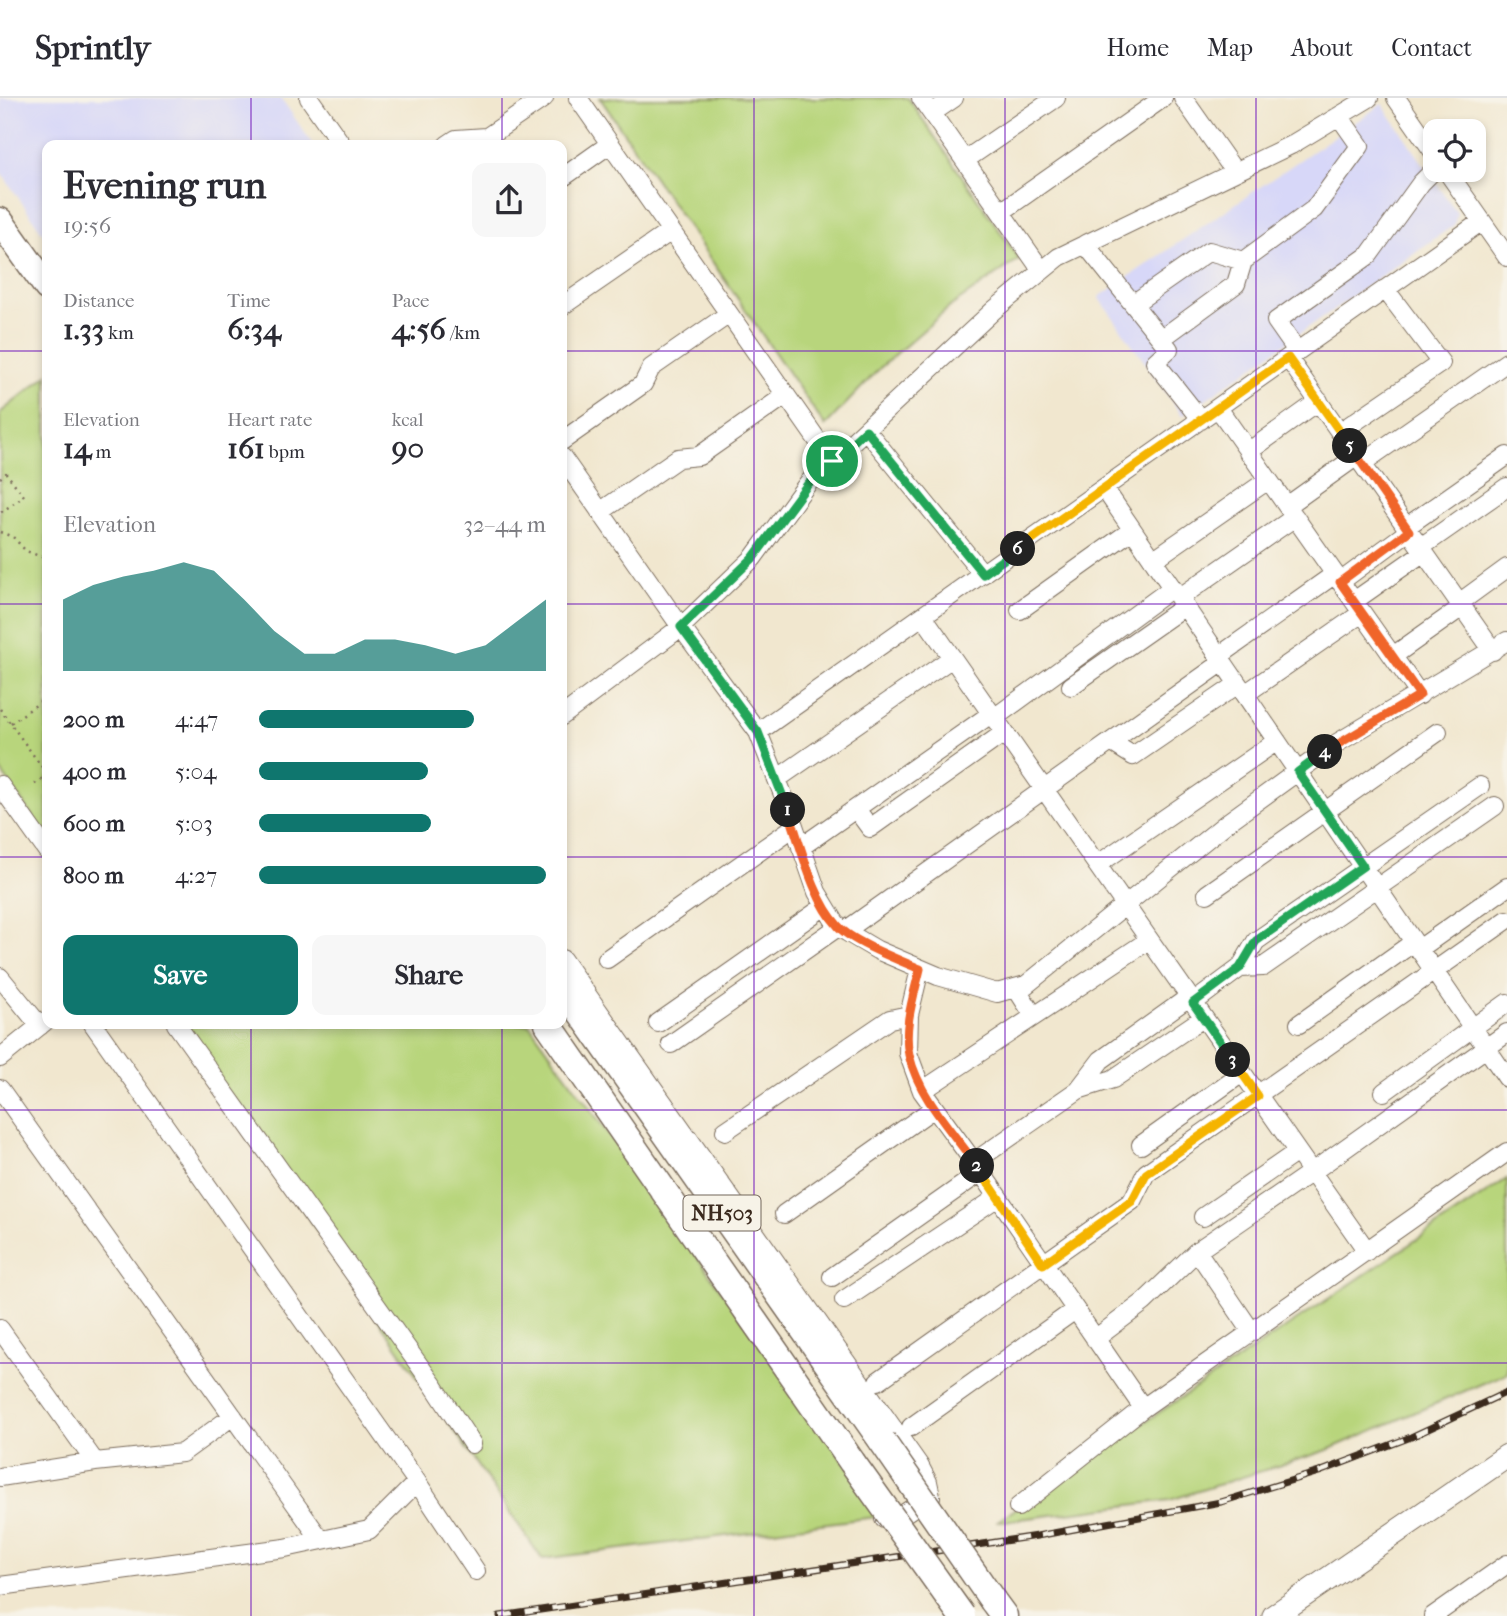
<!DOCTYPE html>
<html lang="en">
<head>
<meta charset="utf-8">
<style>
  :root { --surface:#fff; --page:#f7f7f7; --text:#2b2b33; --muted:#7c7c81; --line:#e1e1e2; --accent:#0f766e }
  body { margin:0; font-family:"IM FELL French Canon",serif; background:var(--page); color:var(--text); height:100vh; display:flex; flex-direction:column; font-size:26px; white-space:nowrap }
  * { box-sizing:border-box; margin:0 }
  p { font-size:23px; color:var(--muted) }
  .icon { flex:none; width:38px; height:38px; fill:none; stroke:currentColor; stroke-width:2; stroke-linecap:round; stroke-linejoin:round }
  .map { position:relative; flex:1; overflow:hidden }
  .sheet { position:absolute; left:42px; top:42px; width:525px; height:889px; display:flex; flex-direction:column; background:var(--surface); border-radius:14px; box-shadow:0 4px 10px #0003 }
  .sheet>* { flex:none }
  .fabs { position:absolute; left:1423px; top:21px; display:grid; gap:14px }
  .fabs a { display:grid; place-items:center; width:63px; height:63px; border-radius:14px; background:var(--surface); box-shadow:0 4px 10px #0003; font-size:35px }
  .pin { position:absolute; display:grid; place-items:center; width:60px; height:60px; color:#fff; margin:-30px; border:4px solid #fff; border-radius:50%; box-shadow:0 2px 7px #0007 }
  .km { position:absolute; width:35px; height:35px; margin:-18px; border-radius:50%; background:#222; color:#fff; font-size:19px; line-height:35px; text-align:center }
  .round { display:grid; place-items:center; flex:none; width:74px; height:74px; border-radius:14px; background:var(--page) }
  .summary { display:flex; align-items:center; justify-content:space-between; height:119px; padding:0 21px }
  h1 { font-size:38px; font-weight:700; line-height:52px }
  .metrics { display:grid; grid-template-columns:repeat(3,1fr); gap:10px; height:119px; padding:7px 21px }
  .metrics div { display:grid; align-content:center }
  .metrics b { font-size:30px; font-weight:700 }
  .metrics small { font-size:19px; font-weight:400 }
  .metrics p { font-size:19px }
  .chart { height:196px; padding:14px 21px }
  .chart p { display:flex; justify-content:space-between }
  .chart svg { width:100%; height:126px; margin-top:7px; fill:var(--accent); opacity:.7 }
  .action { display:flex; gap:14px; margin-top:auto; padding:14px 21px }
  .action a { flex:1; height:80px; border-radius:14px; background:var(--accent); color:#fff; font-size:28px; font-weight:700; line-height:80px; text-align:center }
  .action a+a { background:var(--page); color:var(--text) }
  ul { padding:0 21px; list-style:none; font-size:23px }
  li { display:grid; grid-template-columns:112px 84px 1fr; align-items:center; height:52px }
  li i { height:18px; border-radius:9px; background:var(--accent) }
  header { display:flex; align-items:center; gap:42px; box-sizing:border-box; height:98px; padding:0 35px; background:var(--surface); border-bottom:2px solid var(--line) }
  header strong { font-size:33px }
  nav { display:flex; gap:38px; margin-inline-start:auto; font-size:24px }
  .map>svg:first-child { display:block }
  .built { fill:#d7d7f8 }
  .green { fill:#b8d57c; stroke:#7a804d; stroke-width:2 }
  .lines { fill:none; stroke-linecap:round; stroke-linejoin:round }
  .minor-casing { stroke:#7b6c5c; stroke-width:20 }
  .major-casing { stroke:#7b6c5c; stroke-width:25 }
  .highway-casing { stroke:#7b6c5c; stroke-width:29 }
  .path { stroke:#7b6c5c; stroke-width:2.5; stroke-dasharray:2 5; stroke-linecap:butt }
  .minor { stroke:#fff; stroke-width:18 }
  .major { stroke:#fff; stroke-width:23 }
  .highway { stroke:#fff; stroke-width:26 }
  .rail-casing { stroke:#3b2a1e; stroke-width:7 }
  .rail { stroke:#f7f3e8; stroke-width:4.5; stroke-dasharray:13; stroke-linecap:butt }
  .highway-bridge-casing { stroke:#7b6c5c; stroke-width:29; stroke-linecap:butt }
  .highway-bridge { stroke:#fff; stroke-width:26 }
  .split-1-casing { stroke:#fff; stroke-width:14 }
  .split-2-casing { stroke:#fff; stroke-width:14 }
  .split-3-casing { stroke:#fff; stroke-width:14 }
  .split-4-casing { stroke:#fff; stroke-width:14 }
  .split-5-casing { stroke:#fff; stroke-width:14 }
  .split-6-casing { stroke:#fff; stroke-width:14 }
  .split-7-casing { stroke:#fff; stroke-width:14 }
  .split-1 { stroke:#22a559; stroke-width:9 }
  .split-2 { stroke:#f0652b; stroke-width:9 }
  .split-3 { stroke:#f5b400; stroke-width:9 }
  .split-4 { stroke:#22a559; stroke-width:9 }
  .split-5 { stroke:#f0652b; stroke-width:9 }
  .split-6 { stroke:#f5b400; stroke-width:9 }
  .split-7 { stroke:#22a559; stroke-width:9 }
  .grid { fill:none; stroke:#7b2cbf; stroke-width:2; stroke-opacity:0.55 }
  .labels { text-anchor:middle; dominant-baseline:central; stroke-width:5; stroke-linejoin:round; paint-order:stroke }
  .shield { fill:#f7f3e8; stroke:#73665b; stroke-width:2 }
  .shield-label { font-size:21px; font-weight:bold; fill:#3b2a1e }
</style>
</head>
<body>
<header>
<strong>Sprintly</strong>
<nav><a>Home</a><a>Map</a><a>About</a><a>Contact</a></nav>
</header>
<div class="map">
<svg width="1507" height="1518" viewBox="0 0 1507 1518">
  <rect width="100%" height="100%" fill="#f7f3e8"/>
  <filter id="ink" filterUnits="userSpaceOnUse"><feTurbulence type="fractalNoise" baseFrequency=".0143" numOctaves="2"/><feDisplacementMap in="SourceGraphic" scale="14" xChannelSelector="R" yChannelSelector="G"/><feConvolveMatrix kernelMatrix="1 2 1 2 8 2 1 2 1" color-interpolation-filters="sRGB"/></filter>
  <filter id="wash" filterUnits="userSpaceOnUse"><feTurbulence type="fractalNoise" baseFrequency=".00686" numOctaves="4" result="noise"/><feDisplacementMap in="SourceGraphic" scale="28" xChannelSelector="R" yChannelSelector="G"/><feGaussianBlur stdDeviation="1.57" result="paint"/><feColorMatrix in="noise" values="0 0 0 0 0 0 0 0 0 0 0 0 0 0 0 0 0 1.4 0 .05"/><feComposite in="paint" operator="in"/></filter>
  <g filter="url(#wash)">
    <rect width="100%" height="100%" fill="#f1e7cf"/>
    <path class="built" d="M0,0H281L313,47H47V141L0,73Z
      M1382,6L1457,115L1454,127L1182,318L1099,199Z"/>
    <path class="green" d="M600,0H908L1019,161L951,208L881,269L825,328Z
      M47,277V739L0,672V315Z
      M176,926H529L884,1418L542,1461Z
      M1507,1081V1275L1325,1353L1170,1402L996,1424Z"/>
  </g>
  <g filter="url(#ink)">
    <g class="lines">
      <g class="minor-casing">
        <path id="minor" d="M309,0L342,47
          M578,0L832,363
          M921,0L1042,173
          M1183,0L1235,74
          M1396,0L1435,56
          M932,15L954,0
          M447,47L456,41L487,39L544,0
          M965,62L1056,0
          M1446,72L1507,159
          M562,80L610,46
          M1001,114L1163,0
          M1085,146L1169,251L1155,264L1201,322
          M1133,206L1209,153L1243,163
          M562,208L671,133
          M1161,241L1236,186L1243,163L1314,111L1360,48L1339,18
          M1297,253L1276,223L1369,157L1421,85L1435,71
          M1288,260L1493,553
          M1218,310L1420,597
          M866,332L983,476
          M1340,334L1441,265L1385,191
          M562,343L643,286L651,270L729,216
          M1248,354L1319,303
          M562,359L681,529L758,634L784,699L817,794L838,829L877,852L938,878L997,895L1026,887L1228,724L1337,645L1507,543
          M1362,365L1507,264
          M1104,390L1507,980
          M1287,408L1357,358
          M600,414L678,360L699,358L786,297
          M1406,429L1507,358
          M1421,449L1507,389
          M1153,462L1268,382
          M1340,484L1409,433
          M1179,500L1295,419
          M1354,503L1424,454
          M1459,505L1507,470
          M1020,512L1132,432
          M923,518L1367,1153
          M1219,558L1335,476
          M1393,558L1462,509
          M1071,588L1185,508
          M1245,596L1362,515
          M562,618L681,529L753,460L808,385L994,212L1059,159L1291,47L1369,0
          M994,620L1172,490
          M758,634L1482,123
          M1111,644L1133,658L1238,586
          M777,681L952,560
          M0,687L47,753
          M856,711L870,730L1004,635
          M801,749L991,616
          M1097,767L1277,643
          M1207,796L1438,634
          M845,833L1223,564
          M1419,851L1507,789
          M562,861L919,1367L928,1384L931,1398L891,1424L884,1421
          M607,861L794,729
          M1240,870L1263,869L1495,708
          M920,871L909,917L908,955L922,993L981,1074L1143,1310
          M0,879L40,928
          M1016,890L1034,918
          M1193,905L1240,870L1256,843L1480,688
          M658,925L825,808
          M93,926L417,1384L476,1473
          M176,926L434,1288L472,1346
          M1299,926L1414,844
          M671,946L838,829
          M0,960L47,922
          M0,991L321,1442
          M1078,992L1113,981L1203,920
          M922,993L1149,842
          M1384,994L1507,905
          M725,1033L890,921L909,917
          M1141,1047L1242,975
          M974,1064L1078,992L1101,962L1189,899
          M784,1116L934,1010
          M1203,1119L1297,1054
          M832,1179L981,1074
          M844,1202L998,1099
          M0,1231L95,1364
          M1252,1234L1197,1153L1312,1074L1507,935
          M1095,1241L1144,1204L1197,1153
          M878,1283L1132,1103L1146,1075L1507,822
          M911,1329L1075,1212
          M0,1379L95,1364L182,1355L233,1318
          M1018,1409L1143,1310L1507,1054
          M0,1488L285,1450L369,1432L417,1384
          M1433,1518L1507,1466"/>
      </g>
      <g class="major-casing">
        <path id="major" d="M1274,1518L1507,1358"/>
      </g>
      <g class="highway-casing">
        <path id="highway" d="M0,123L47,189
          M562,888L882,1343
          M548,926L852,1364
          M993,1503L1004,1518"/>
      </g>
      <path class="path" d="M46,312L47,314
        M0,380L6,375L24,398L0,415
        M0,434L13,439L26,453L47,461
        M0,611L47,676
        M11,625L47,599
        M35,686L47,677"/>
      <use href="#minor" class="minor"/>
      <use href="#major" class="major"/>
      <use href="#highway" class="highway"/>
      <g class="rail-casing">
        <path id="rail" d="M500,1518L1037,1438L1221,1404L1319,1374L1411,1339L1507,1294"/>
      </g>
      <use href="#rail" class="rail"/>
      <g class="highway-bridge-casing">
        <path id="highway-bridge" d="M882,1343L993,1503
          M852,1364L962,1518"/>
      </g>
      <use href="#highway-bridge" class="highway-bridge"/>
    </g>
  </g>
  <g class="lines" filter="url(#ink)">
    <g class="split-1-casing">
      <path id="split-1" d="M788,712L758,634L681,529L753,460L808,386L832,363"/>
    </g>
    <g class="split-2-casing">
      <path id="split-2" d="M788,712C801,747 812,800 838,828C852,844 899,862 920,871C914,897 903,929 909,957C919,999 952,1033 977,1068"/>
    </g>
    <g class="split-3-casing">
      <path id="split-3" d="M977,1068L1043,1166L1132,1103L1146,1076L1258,998L1233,962"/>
    </g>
    <g class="split-4-casing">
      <path id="split-4" d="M1233,962L1193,905L1240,870L1256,843L1363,768L1298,674L1325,654"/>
    </g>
    <g class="split-5-casing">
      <path id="split-5" d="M1325,654L1420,597L1340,484L1409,433L1350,348"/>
    </g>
    <g class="split-6-casing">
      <path id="split-6" d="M1018,451L1288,260L1350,348"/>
    </g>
    <g class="split-7-casing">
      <path id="split-7" d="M832,363L866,332L983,476L1018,451"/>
    </g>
    <use href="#split-1" class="split-1"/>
    <use href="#split-2" class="split-2"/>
    <use href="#split-3" class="split-3"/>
    <use href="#split-4" class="split-4"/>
    <use href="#split-5" class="split-5"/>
    <use href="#split-6" class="split-6"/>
    <use href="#split-7" class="split-7"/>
  </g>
  <path class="grid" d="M251,0V47M502,0V47M754,0V1518M1005,0V1518M1256,0V1518M0,253H47M562,253H1507M0,506H47M562,506H1507M0,759H47M562,759H1507M251,926V1518M502,926V1518M0,1012H1507M0,1265H1507"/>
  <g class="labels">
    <rect class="shield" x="683.5" y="1097.5" width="77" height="35" rx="5"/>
    <g class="shield-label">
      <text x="722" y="1115">NH503</text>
    </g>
  </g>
</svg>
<div class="fabs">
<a><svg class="icon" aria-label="locate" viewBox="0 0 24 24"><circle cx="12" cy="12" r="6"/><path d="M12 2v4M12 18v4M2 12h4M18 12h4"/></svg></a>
</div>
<div class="pin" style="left:832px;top:363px;background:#1e9e55"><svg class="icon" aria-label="arrive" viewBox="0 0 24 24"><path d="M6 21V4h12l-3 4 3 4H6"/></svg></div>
<b class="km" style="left:788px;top:712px">1</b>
<b class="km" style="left:977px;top:1068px">2</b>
<b class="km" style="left:1233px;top:962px">3</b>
<b class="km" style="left:1325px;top:654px">4</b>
<b class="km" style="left:1350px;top:348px">5</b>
<b class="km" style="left:1018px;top:451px">6</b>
<section class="sheet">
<div class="summary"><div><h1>Evening run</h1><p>19:56</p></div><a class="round"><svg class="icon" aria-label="share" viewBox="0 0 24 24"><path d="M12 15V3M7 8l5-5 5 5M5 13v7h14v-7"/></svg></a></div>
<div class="metrics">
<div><p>Distance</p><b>1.33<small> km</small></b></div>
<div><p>Time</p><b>6:34</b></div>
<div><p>Pace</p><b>4:56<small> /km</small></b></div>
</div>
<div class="metrics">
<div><p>Elevation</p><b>14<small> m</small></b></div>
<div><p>Heart rate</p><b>161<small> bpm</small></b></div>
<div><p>kcal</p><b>90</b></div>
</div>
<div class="chart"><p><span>Elevation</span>32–44 m</p>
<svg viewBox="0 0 160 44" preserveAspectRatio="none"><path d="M0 44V19L10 14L20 11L30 9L40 6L50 9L60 19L70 30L80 38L90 38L100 33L110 33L120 35L130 38L140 35L150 27L160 19V44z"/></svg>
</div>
<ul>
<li><b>200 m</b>4:47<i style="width:75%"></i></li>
<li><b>400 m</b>5:04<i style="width:59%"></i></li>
<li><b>600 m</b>5:03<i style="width:60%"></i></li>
<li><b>800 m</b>4:27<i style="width:100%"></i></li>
</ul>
<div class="action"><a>Save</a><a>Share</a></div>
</section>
</div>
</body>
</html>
